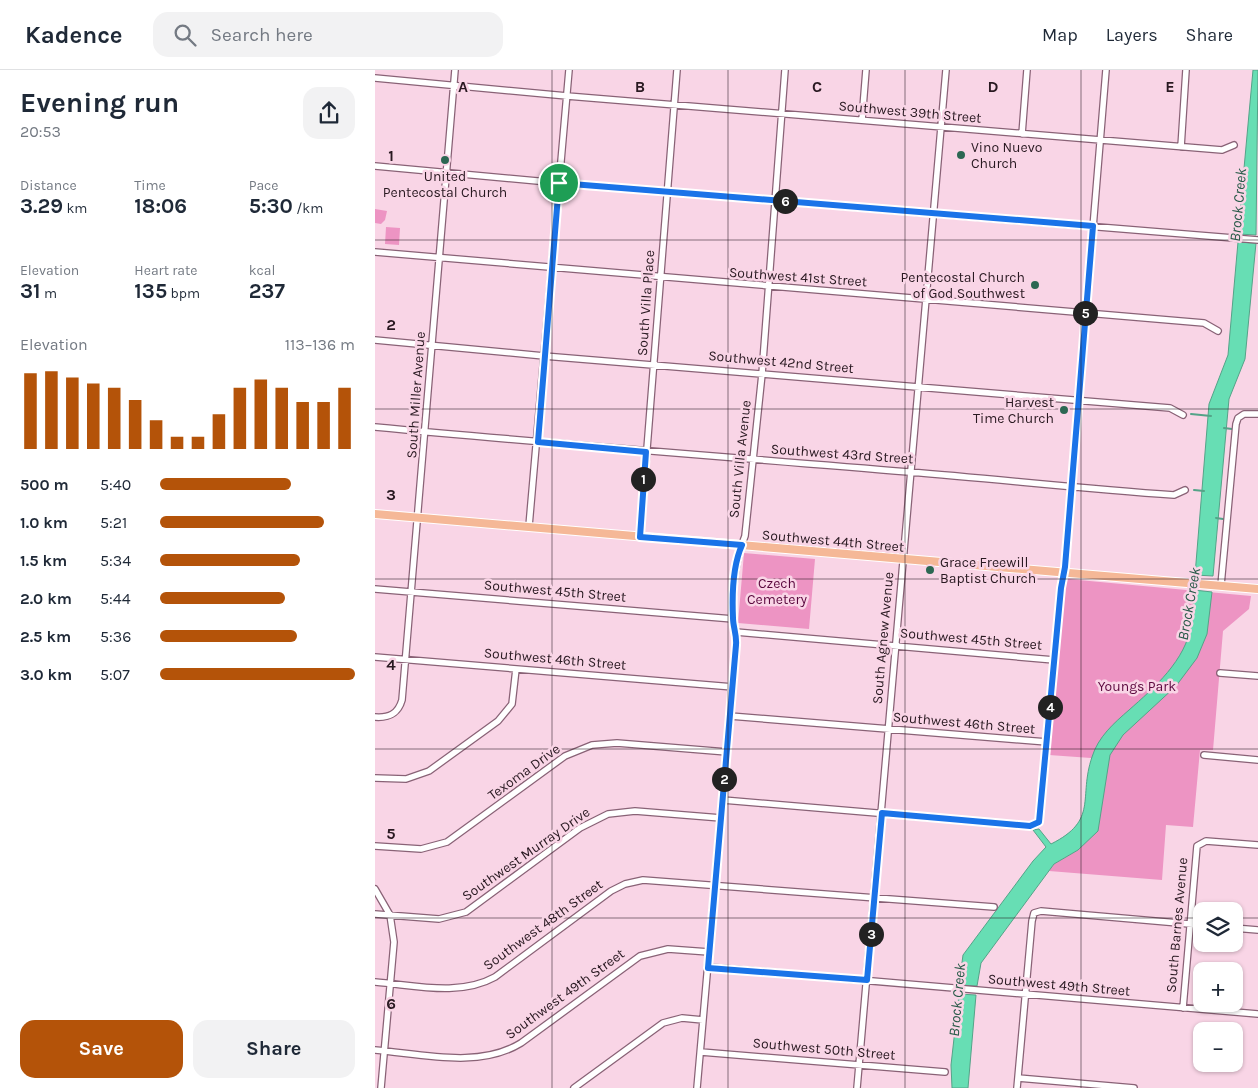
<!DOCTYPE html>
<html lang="en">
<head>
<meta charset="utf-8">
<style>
  :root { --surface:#fff; --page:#f2f2f3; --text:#1f2937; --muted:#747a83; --line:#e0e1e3; --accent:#b45309 }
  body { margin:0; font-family:Karla,sans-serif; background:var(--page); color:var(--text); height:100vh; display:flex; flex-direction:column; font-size:19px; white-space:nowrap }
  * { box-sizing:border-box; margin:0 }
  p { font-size:16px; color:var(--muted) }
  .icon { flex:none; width:28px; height:28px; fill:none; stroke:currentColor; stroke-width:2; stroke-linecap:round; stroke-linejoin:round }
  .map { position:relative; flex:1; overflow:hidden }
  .panel { display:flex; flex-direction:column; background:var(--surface); width:375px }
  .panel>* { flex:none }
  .fabs { position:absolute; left:818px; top:832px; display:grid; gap:10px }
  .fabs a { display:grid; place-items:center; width:50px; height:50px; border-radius:10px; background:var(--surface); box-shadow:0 1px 4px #0004; font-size:25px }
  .pin { position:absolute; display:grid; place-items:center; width:42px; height:42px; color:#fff; margin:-21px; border:2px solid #fff; border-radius:50%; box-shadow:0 1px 5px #0007 }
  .km { position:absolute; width:25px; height:25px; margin:-12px; border-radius:50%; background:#222; color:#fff; font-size:14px; line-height:25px; text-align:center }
  .round { display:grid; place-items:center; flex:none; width:52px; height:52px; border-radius:15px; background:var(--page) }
  .headline { display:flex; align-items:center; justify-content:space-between; height:85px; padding:0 20px }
  h1 { font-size:28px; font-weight:700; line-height:38px }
  .metrics { display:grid; grid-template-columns:repeat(3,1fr); gap:8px; height:85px; padding:5px 20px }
  .metrics div { display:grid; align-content:center }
  .metrics b { font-size:21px; font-weight:700 }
  .metrics small { font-size:14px; font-weight:400 }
  .metrics p { font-size:14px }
  .chart { height:140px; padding:10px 20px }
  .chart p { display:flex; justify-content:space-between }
  .chart svg { width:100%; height:90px; margin-top:5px; stroke:var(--accent); stroke-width:6 }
  .button { display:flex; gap:10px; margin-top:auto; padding:10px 20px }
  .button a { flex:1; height:58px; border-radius:15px; background:var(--accent); color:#fff; font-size:20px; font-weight:700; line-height:58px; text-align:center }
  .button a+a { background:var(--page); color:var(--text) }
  ul { padding:0 20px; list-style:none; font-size:16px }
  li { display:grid; grid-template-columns:80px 60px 1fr; align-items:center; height:38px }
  li i { height:12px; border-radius:6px; background:var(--accent) }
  header { display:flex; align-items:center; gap:30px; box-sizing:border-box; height:70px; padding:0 25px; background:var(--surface); border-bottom:1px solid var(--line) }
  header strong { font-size:24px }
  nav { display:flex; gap:28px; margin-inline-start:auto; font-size:18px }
  .search { width:350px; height:45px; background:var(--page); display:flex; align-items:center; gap:12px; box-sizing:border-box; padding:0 18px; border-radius:15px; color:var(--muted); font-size:19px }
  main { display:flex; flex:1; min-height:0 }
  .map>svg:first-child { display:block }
  .green { fill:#ed94c3 }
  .water { fill:#67deb4; stroke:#54a388 }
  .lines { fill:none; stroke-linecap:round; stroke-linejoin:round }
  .stream { stroke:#54a388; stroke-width:2 }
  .minor-casing { stroke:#896276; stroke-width:8 }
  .major-casing { stroke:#fff; stroke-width:10 }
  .minor { stroke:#fff; stroke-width:5.5 }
  .major { stroke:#f5b897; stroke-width:8 }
  .route-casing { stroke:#fff; stroke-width:10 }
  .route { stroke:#1a73e8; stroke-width:6 }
  .grid { fill:none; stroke:#291921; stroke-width:1; stroke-opacity:0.55 }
  .poi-dot { fill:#2c6853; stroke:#f9d5e6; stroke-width:2 }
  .labels { text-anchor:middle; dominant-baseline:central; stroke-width:5; stroke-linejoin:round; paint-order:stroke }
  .street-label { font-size:14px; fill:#291921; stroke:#f9d5e6 }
  .poi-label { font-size:14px; fill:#291921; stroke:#f9d5e6; text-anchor:start }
  .park-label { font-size:14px; fill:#5b083e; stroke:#f9d5e6 }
  .water-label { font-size:15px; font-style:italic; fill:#295b49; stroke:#f9d5e6 }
  .grid-label { font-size:16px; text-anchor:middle; font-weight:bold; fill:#291921; stroke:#f9d5e6; stroke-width:5; stroke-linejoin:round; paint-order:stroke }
</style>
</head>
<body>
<header>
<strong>Kadence</strong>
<div class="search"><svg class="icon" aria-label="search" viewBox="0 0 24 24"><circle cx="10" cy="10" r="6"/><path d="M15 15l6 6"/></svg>Search here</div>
<nav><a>Map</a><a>Layers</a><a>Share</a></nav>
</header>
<main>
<section class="panel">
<div class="headline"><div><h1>Evening run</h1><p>20:53</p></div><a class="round"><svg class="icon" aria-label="share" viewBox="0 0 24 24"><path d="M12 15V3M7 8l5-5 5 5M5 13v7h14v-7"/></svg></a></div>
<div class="metrics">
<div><p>Distance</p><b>3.29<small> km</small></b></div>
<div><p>Time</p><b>18:06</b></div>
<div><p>Pace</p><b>5:30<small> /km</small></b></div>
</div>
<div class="metrics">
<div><p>Elevation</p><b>31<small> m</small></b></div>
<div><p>Heart rate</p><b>135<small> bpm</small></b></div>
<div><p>kcal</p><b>237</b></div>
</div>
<div class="chart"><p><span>Elevation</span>113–136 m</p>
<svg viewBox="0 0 160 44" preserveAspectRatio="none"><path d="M5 44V7M15 44V6M25 44V9M35 44V12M45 44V14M55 44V20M65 44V30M75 44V38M85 44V38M95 44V27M105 44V14M115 44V10M125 44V14M135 44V21M145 44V21M155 44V14"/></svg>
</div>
<ul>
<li><b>500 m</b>5:40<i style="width:67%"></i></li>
<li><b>1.0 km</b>5:21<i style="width:84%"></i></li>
<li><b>1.5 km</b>5:34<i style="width:72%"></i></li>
<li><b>2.0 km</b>5:44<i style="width:64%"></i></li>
<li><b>2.5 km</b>5:36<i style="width:70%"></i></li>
<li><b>3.0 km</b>5:07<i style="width:100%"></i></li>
</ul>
<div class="button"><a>Save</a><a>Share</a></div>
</section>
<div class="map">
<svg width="883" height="1018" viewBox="0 0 883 1018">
  <rect width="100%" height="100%" fill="#f9d5e6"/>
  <path class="green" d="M0,139L12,141L10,150L6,154L0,153Z
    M11,157L25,158L24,175L10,174Z
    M369,483L440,489L434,559L363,553Z
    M693,509L876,526L874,539L848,561L838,680H825L818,757L791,755L787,810L674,801L679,794L703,780L732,694L716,688L674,685L689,515Z"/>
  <path class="water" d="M878,0H883L881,165L863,164Z
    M863,172L881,173L870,289L854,329L838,506L820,505L834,334L853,285Z
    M819,520L837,522L832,564L822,588L801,616L748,665L735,685L723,761L703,780L679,794L606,893L602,916L584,915L588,885L658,791L671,777L658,760L664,759L676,774C724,750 703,728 717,687C723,667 739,653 754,640C779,618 811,590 816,555C818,544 818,532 819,520Z
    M584,924L601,925L593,1018H577L576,995Z"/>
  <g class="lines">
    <path class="stream" d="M816,344L836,346
      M849,358L857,359
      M819,420L829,421
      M841,448L848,449"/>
    <g class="minor-casing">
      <path id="minor" d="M0,8L192,26L847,80L859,75
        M487,50L491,0
        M647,64L652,0
        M806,77L811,0
        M0,96L184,113L883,170
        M0,182L829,253L843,261
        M0,270L169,286L795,338L808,345
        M0,357C178,374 356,387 534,402C622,409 710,419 799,425L810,420
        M154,456L194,0
        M265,467L302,0
        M846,515L861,354L863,348L869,344H883
        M0,519L358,549
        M361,562L679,590
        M0,587L358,617
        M845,603L883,606
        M355,646L672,672
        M0,647C14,648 23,644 27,630L80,0
        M829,685L883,690
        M0,708L31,709L54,701L123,651L137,634L141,599
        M348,730L655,756L664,751L686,518L690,497L731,0
        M0,776L46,779L72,772L190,686L217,675L242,673L352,682
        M0,819L15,845L19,872L6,1018
        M0,844L64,849L91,842L205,758L233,744L260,741L346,748
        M859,858L883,860
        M333,897L883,944
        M0,912C39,915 84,927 120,907L236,821L250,814L268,810L619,837
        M808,938L822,776L831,771L883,775
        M0,980C47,984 104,999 146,973L265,886L293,879L334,882
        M326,982L570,1002
        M643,1008L759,1018
        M199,1018L288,953L307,948L328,950
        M322,1018L361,575C362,565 358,557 358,548C357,521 360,491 370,466L387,304L410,0
        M482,1018L571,0
        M642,1018L657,851L659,843L666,841L826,855"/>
    </g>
    <g class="major-casing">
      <path id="major" d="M0,444L883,519"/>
    </g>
    <use href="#minor" class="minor"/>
    <use href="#major" class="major"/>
  </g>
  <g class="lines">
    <g class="route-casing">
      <path id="route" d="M184,113L718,156L690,497L686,518L664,752L655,756L507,743L492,910L333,898L361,575C362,565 358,557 358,548C357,526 358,495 367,475L265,467L271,382L163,372Z"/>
    </g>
    <use href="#route" class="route"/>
  </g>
  <path class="grid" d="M177,0V1018M353,0V1018M530,0V1018M706,0V1018M0,170H883M0,339H883M0,509H883M0,679H883M0,848H826M859,848H883"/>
  <g class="poi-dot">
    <circle cx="586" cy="85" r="5"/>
    <circle cx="70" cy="90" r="5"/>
    <circle cx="660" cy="215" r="5"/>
    <circle cx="689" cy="340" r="5"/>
    <circle cx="555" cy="500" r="5"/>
  </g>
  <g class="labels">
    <g class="street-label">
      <text transform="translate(535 42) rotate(5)">Southwest 39th Street</text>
      <text transform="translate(423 207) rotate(4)">Southwest 41st Street</text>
      <text transform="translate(271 233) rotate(-86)">South Villa Place</text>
      <text transform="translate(406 292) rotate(5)">Southwest 42nd Street</text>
      <text transform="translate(41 325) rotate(-86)">South Miller Avenue</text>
      <text transform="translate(467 384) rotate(4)">Southwest 43rd Street</text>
      <text transform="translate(365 389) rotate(-84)">South Villa Avenue</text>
      <text transform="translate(458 471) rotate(5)">Southwest 44th Street</text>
      <text transform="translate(180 521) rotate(5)">Southwest 45th Street</text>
      <text transform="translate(508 568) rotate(-85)">South Agnew Avenue</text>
      <text transform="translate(596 569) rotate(5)">Southwest 45th Street</text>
      <text transform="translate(180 589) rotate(5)">Southwest 46th Street</text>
      <text transform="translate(589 653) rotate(5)">Southwest 46th Street</text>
      <text transform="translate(149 702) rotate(-36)">Texoma Drive</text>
      <text transform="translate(151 784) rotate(-35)">Southwest Murray Drive</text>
      <text transform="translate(168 855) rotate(-36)">Southwest 48th Street</text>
      <text transform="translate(802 855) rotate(-85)">South Barnes Avenue</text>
      <text transform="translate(684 915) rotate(5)">Southwest 49th Street</text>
      <text transform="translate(190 924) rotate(-36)">Southwest 49th Street</text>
      <text transform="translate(449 979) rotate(5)">Southwest 50th Street</text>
    </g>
    <g class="poi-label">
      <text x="596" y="77">Vino Nuevo<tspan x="596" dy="16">Church</tspan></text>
      <text x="70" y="106" text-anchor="middle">United<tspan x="70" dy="16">Pentecostal Church</tspan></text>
      <text x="650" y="207" text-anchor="end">Pentecostal Church<tspan x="650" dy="16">of God Southwest</tspan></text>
      <text x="679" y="332" text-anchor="end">Harvest<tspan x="679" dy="16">Time Church</tspan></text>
      <text x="565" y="492">Grace Freewill<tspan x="565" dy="16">Baptist Church</tspan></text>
    </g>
    <g class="park-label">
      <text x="402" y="513">Czech<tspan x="402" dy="16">Cemetery</tspan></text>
      <text x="762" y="616">Youngs Park</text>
    </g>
    <g class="water-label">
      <text transform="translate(863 135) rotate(-85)">Brock Creek</text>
      <text transform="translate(814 534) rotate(-80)">Brock Creek</text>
      <text transform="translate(582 930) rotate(-85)">Brock Creek</text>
    </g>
  </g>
  <g class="grid-label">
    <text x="88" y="22">A</text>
    <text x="265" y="22">B</text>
    <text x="442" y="22">C</text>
    <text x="618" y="22">D</text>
    <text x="795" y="22">E</text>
    <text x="16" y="91">1</text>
    <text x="16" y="260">2</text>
    <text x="16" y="430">3</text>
    <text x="16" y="600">4</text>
    <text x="16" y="769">5</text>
    <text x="16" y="939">6</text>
  </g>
</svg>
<div class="fabs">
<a><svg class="icon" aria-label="layers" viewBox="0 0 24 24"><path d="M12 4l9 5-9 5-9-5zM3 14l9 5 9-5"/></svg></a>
<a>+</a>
<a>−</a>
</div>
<div class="pin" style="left:184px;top:113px;background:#1e9e55"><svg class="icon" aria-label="arrive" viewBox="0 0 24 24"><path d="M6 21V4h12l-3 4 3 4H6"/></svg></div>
<b class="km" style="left:268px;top:409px">1</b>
<b class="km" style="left:349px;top:709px">2</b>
<b class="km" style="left:496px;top:864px">3</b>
<b class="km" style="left:675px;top:637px">4</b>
<b class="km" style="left:710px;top:243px">5</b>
<b class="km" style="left:410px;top:131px">6</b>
</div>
</main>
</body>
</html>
